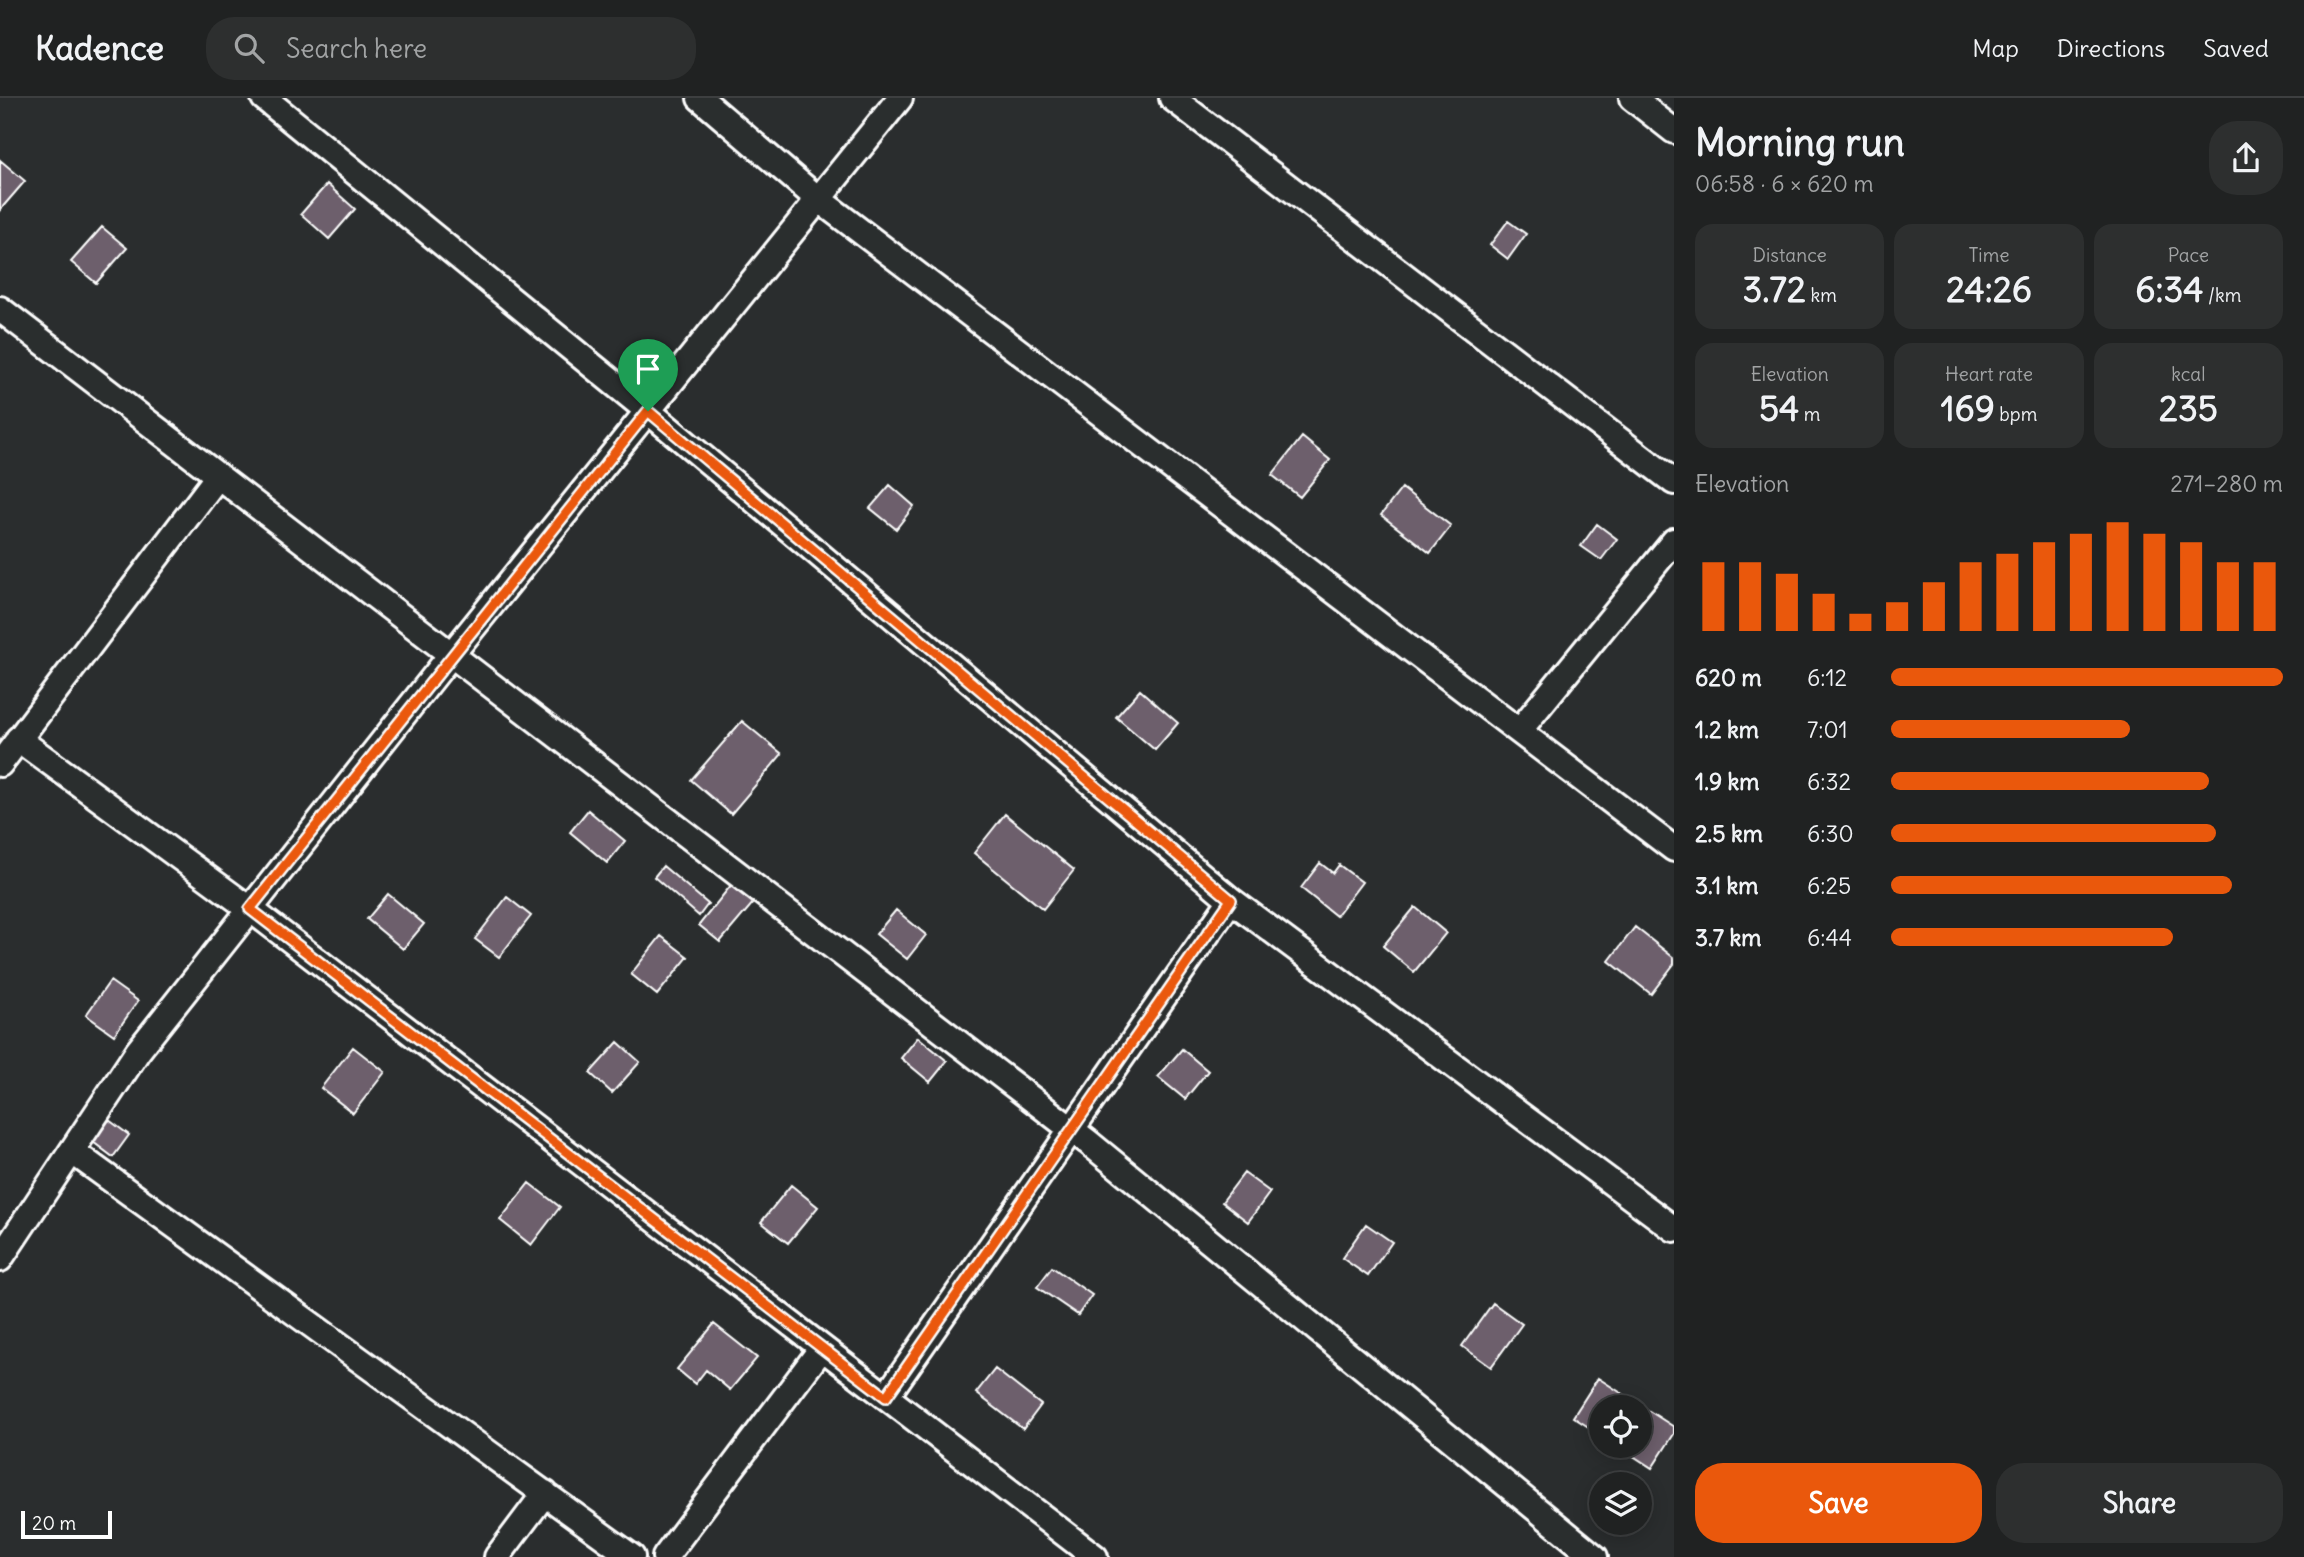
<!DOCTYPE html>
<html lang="en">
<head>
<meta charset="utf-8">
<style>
  :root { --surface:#202222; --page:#2d2f2f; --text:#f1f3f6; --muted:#a2a4a5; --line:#3d3f40; --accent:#ea580c }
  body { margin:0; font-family:Delius,sans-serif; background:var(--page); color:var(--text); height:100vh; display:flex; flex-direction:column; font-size:26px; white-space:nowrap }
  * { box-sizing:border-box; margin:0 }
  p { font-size:23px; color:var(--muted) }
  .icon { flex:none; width:38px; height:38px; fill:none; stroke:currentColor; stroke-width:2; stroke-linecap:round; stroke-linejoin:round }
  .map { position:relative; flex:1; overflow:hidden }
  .details { display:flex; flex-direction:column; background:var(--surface); width:630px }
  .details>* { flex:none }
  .controls { position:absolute; left:1589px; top:1297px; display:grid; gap:14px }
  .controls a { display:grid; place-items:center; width:63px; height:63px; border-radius:50%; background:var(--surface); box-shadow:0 4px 18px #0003,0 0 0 2px var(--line); font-size:35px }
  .scale { position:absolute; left:21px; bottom:18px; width:91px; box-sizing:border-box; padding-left:7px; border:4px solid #fff; border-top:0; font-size:19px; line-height:24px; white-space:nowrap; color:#fff; -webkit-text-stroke:5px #2a2d2e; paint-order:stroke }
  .pin { position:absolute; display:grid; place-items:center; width:60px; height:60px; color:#fff; margin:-72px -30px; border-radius:50% 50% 50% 0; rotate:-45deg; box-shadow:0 0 7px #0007 }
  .pin .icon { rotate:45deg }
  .round { display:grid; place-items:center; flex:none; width:74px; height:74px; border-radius:28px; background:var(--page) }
  .overview { display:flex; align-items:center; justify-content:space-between; height:119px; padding:0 21px }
  h1 { font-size:38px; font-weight:700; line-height:52px }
  .metrics { display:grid; grid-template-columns:repeat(3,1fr); gap:10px; height:119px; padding:7px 21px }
  .metrics div { display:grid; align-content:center; border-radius:18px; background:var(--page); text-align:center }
  .metrics b { font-size:35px; font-weight:700 }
  .metrics small { font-size:19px; font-weight:400 }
  .metrics p { font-size:19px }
  .chart { height:196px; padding:14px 21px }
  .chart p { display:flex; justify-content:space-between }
  .chart svg { width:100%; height:126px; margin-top:7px; stroke:var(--accent); stroke-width:6 }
  .primary-button { display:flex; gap:14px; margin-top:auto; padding:14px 21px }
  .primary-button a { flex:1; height:80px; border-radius:28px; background:var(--accent); color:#fff; font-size:28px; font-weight:700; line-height:80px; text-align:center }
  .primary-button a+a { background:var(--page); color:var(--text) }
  ul { padding:0 21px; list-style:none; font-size:23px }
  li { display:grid; grid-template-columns:112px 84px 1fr; align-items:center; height:52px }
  li i { height:18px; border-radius:9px; background:var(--accent) }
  header { display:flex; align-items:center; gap:42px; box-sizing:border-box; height:98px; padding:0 35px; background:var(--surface); border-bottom:2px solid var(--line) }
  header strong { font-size:33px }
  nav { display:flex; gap:38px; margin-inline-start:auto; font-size:24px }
  .search { width:490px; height:63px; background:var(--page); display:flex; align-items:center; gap:18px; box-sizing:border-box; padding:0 24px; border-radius:28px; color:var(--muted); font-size:26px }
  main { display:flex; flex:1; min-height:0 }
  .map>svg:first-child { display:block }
  .building { fill:#6d5f6c; stroke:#fff; stroke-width:2 }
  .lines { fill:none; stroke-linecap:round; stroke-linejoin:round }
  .minor-casing { stroke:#fff; stroke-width:30 }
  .minor { stroke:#2a2d2e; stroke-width:24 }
  .route-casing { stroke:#fff; stroke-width:14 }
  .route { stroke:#ea580c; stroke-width:9 }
</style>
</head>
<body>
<header>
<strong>Kadence</strong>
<div class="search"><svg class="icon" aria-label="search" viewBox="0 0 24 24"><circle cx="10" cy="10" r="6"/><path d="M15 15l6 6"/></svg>Search here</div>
<nav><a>Map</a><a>Directions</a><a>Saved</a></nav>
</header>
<main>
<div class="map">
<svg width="1674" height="1459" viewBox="0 0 1674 1459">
  <rect width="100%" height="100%" fill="#2a2d2e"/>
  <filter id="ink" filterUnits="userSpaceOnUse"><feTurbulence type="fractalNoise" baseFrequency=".0143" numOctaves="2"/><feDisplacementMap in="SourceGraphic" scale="14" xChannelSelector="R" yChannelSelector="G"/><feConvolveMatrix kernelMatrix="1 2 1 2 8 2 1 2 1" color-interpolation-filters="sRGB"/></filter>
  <g filter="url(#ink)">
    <path class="building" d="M0,62L25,83L0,112Z
      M327,86L355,111L329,141L301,116Z
      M1508,123L1526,136L1508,161L1490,147Z
      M102,129L127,150L96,185L71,164Z
      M1302,339L1330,362L1300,399L1272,377Z
      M890,387L914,408L896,431L870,410Z
      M1402,390L1451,428L1430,455L1381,417Z
      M1597,426L1617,441L1601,462L1581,448Z
      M1140,592L1178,625L1155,652L1116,619Z
      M742,623L782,656L731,716L691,682Z
      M588,712L625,743L607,765L570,734Z
      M1005,716L1074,772L1043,811L974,755Z
      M1320,765L1333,775L1339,767L1362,784L1336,818L1301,790Z
      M663,768L708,806L699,818L654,779Z
      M732,786L754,804L720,844L699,827Z
      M388,796L424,826L403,851L367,821Z
      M507,799L531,818L499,859L475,841Z
      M1415,809L1446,835L1414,874L1383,848Z
      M896,812L926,837L907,861L876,836Z
      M1635,829L1674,860V866L1651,896L1609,863Z
      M661,838L688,859L657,897L631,876Z
      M110,883L138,903L114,937L86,917Z
      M918,939L947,963L930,984L901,960Z
      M618,944L640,964L612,995L590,975Z
      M353,949L385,974L353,1015L321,990Z
      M1182,951L1208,973L1185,1001L1158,979Z
      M105,1019L129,1037L113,1059L89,1041Z
      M1244,1075L1270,1094L1248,1124L1222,1104Z
      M529,1085L560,1109L531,1147L500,1122Z
      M791,1087L818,1109L788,1145L761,1124Z
      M1366,1126L1392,1144L1368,1178L1342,1160Z
      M1052,1169L1092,1197L1078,1217L1037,1189Z
      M1493,1205L1522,1226L1491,1269L1462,1248Z
      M714,1226L757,1260L730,1292L706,1272L695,1286L677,1271Z
      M995,1271L1041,1307L1023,1331L976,1295Z
      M1598,1280L1674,1329V1336L1652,1370L1618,1348H1640V1309H1601V1337L1573,1319Z"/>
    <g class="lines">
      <g class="minor-casing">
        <path id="minor" d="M264,0L648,313L1231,802L1674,1131
          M700,0L818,101L1674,751
          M1172,0L1674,384
          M1632,0L1674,33
          M0,211L1088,1044L1595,1459
          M1519,633L1674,443
          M18,641L250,811L1095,1459
          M0,666L218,378
          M73,1054L632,1459
          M0,1161L138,953L451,557L900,0
          M886,1299L1231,802
          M497,1459L545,1395
          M665,1459L822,1250"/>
      </g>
      <use href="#minor" class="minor"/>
    </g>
  </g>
  <g class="lines" filter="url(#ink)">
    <g class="route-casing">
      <path id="route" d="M648,313L1231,802L886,1299L250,811Z"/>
    </g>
    <use href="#route" class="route"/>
  </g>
</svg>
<div class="controls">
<a><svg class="icon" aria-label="locate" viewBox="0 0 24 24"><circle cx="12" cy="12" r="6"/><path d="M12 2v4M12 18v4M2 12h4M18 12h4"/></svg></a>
<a><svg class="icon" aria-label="layers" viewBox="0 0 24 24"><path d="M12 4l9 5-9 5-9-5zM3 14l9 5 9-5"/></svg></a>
</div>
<div class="scale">20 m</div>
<div class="pin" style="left:648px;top:313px;background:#1e9e55"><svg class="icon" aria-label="arrive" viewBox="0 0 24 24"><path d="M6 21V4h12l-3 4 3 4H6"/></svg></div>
</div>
<section class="details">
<div class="overview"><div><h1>Morning run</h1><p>06:58 · 6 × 620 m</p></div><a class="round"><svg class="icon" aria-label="share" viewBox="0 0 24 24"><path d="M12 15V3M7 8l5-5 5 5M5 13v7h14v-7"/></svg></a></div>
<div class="metrics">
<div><p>Distance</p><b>3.72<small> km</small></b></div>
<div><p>Time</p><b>24:26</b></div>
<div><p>Pace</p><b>6:34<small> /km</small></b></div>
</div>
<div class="metrics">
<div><p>Elevation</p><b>54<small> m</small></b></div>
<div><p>Heart rate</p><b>169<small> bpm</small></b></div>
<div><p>kcal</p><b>235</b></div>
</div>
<div class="chart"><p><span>Elevation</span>271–280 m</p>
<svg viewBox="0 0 160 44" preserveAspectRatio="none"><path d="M5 44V20M15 44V20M25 44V24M35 44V31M45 44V38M55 44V34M65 44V27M75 44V20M85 44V17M95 44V13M105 44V10M115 44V6M125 44V10M135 44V13M145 44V20M155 44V20"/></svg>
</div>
<ul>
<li><b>620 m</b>6:12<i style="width:100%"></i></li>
<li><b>1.2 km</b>7:01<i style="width:61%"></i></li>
<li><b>1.9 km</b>6:32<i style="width:81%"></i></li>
<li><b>2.5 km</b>6:30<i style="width:83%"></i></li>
<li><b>3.1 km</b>6:25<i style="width:87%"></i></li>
<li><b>3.7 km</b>6:44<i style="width:72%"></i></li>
</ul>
<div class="primary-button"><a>Save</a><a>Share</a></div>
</section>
</main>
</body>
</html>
